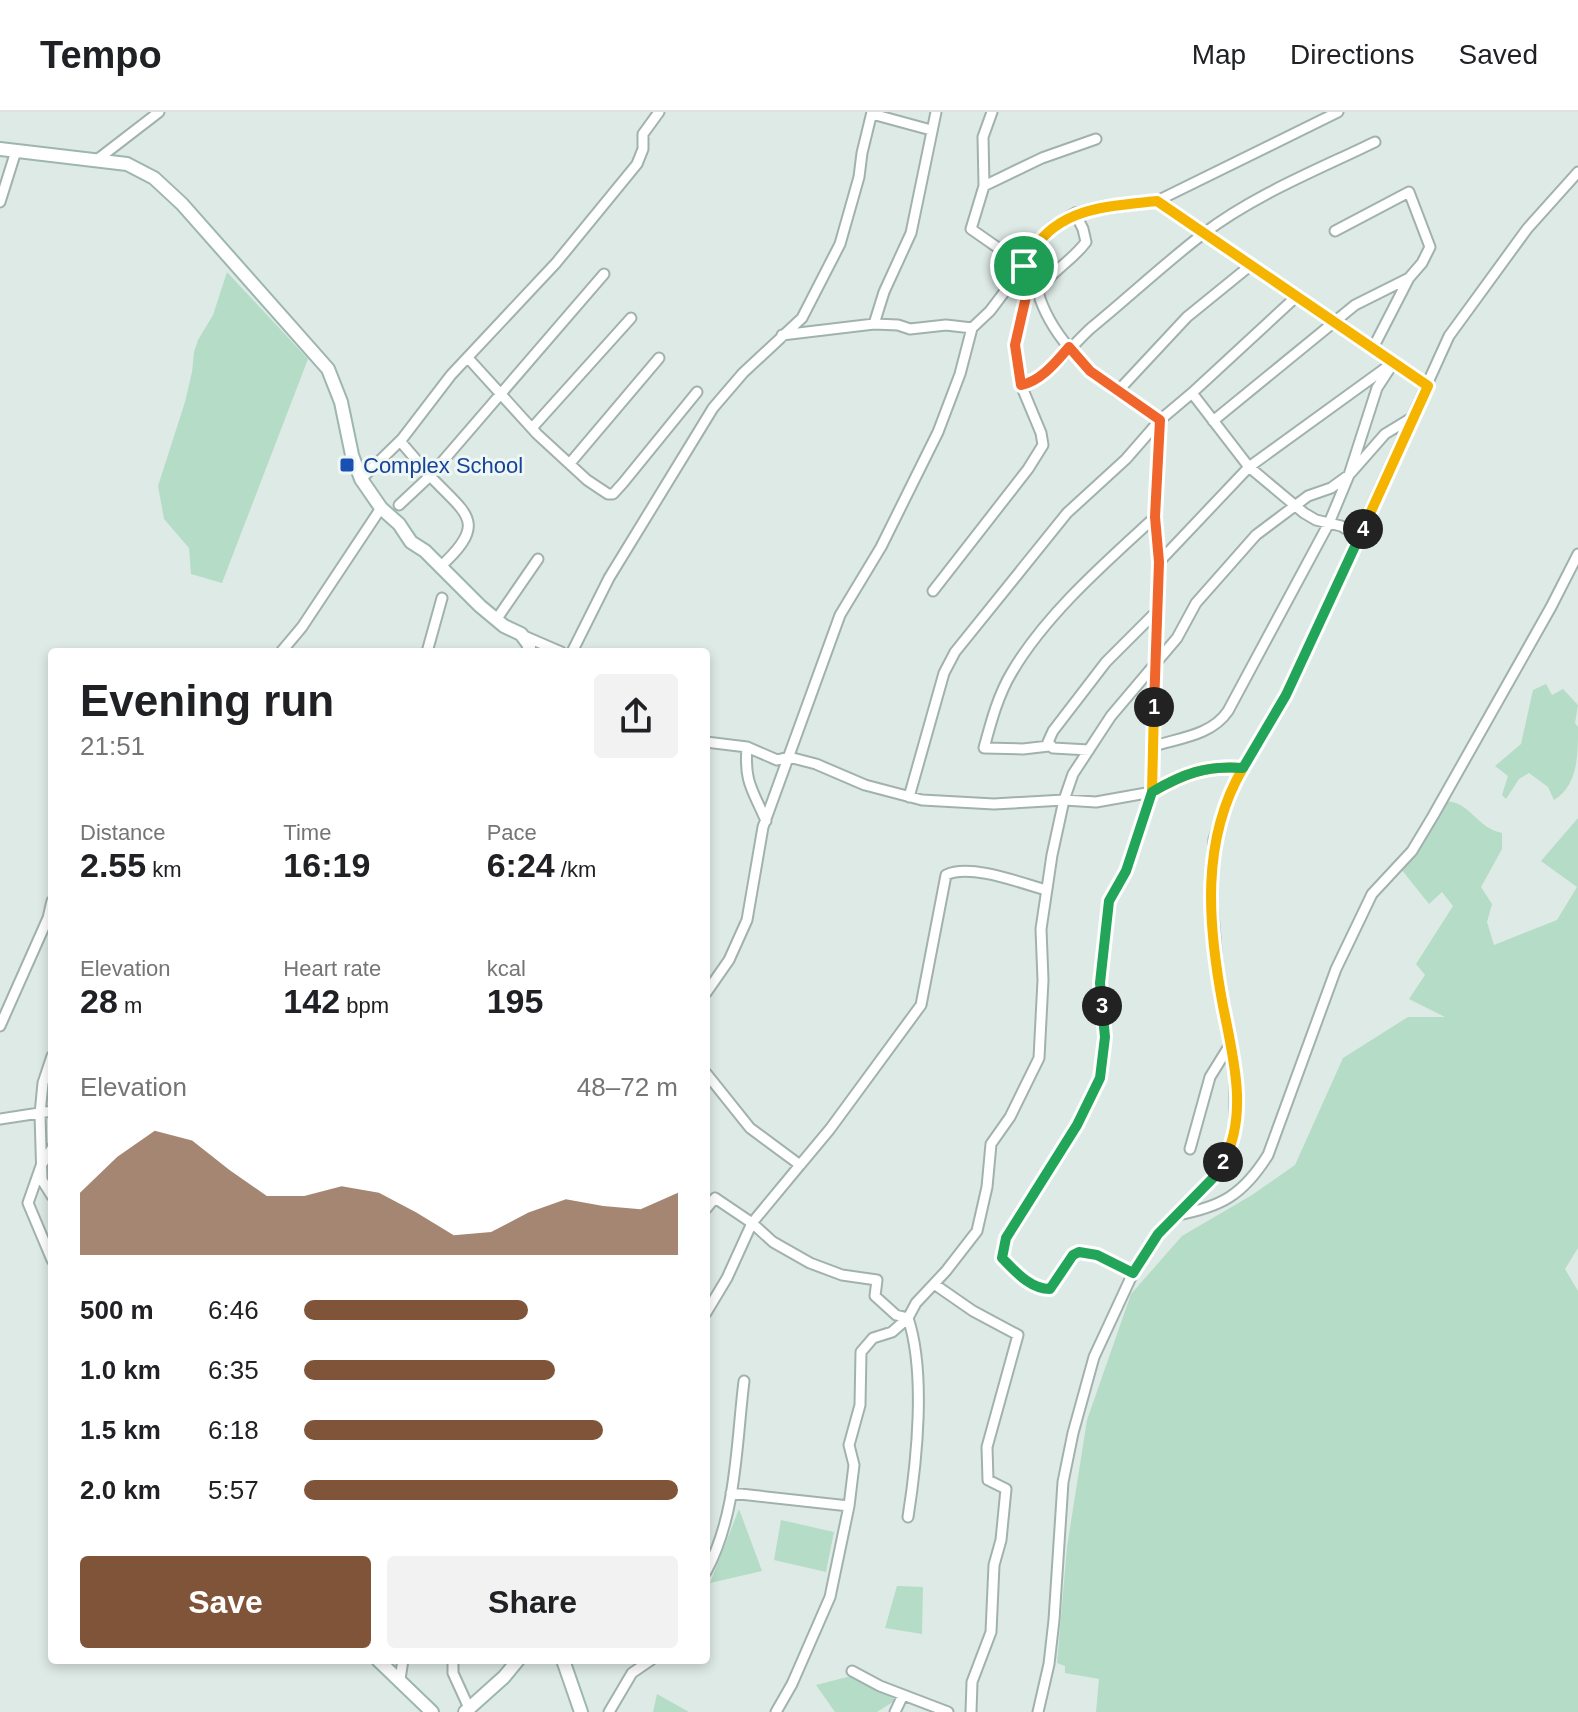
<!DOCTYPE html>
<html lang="en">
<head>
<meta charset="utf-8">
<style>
  :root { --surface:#fff; --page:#f2f2f2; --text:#202124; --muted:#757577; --line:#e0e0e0; --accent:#805438 }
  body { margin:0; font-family:Arial,sans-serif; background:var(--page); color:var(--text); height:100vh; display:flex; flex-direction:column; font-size:30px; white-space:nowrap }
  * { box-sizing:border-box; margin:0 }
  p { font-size:26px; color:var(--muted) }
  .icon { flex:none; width:44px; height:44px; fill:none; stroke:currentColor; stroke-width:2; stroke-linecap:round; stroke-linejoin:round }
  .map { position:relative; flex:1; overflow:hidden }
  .sheet { position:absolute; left:48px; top:536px; width:662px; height:1016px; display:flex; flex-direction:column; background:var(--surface); border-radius:8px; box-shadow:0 4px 12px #0003 }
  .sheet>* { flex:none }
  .pin { position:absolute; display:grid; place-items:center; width:68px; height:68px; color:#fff; margin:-34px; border:4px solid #fff; border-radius:50%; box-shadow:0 2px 8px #0007 }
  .km { position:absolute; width:40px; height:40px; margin:-20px; border-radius:50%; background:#222; color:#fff; font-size:22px; line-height:40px; text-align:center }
  .round { display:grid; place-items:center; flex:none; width:84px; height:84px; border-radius:8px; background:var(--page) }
  .headline { display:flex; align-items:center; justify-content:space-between; height:136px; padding:0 32px }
  h1 { font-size:44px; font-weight:800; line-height:60px }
  .metrics { display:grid; grid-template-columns:repeat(3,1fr); gap:12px; height:136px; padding:8px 32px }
  .metrics div { display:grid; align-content:center }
  .metrics b { font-size:34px; font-weight:800 }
  .metrics small { font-size:22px; font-weight:400 }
  .metrics p { font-size:22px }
  .chart { height:224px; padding:16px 32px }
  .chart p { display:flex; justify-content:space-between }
  .chart svg { width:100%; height:144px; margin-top:8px; fill:var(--accent); opacity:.7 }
  .cta { display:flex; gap:16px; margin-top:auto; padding:16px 32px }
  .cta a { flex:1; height:92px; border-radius:8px; background:var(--accent); color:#fff; font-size:32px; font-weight:800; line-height:92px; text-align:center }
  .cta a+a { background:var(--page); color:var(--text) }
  ul { padding:0 32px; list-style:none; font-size:26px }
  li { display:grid; grid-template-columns:128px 96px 1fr; align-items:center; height:60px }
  li i { height:20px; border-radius:10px; background:var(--accent) }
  header { display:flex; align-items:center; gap:48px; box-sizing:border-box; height:112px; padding:0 40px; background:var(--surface); border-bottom:2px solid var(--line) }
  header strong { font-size:38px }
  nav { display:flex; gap:44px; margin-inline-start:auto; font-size:28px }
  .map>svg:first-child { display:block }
  .green { fill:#b5dcc6 }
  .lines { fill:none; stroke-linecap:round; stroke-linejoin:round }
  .street-casing { stroke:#a1b2ae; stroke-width:13 }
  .secondary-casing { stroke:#9db6b0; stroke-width:16 }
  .street { stroke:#fff; stroke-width:9 }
  .secondary { stroke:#fff; stroke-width:12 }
  .split-1-casing { stroke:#fff; stroke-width:16 }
  .split-2-casing { stroke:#fff; stroke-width:16 }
  .split-3-casing { stroke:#fff; stroke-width:16 }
  .split-4-casing { stroke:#fff; stroke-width:16 }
  .split-5-casing { stroke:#fff; stroke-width:16 }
  .split-1 { stroke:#f0652b; stroke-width:10 }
  .split-2 { stroke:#f5b400; stroke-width:10 }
  .split-3 { stroke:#22a559; stroke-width:10 }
  .split-4 { stroke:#22a559; stroke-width:10 }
  .split-5 { stroke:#f5b400; stroke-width:10 }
  .transit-dot { fill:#1a4fb4; stroke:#eef7f3; stroke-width:3 }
  .labels { text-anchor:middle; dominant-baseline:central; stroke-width:6; stroke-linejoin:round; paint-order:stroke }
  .transit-label { font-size:22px; fill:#164399; stroke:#eef7f3; text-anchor:start }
</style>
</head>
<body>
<header>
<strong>Tempo</strong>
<nav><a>Map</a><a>Directions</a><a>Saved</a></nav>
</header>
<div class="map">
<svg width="1578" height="1600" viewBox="0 0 1578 1600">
  <rect width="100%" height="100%" fill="#deeae6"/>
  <path class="green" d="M227,160L308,247L222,471L191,462L189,436L164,407L158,374L185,290L192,260L194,240L198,228L213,203Z
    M1546,572L1552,583L1563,577L1578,593L1575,611L1578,615C1578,645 1578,673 1554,688L1548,675L1529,661L1519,667L1506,687L1502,683L1508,664L1495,654L1521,632L1533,578Z
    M1447,689C1471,691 1477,716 1502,721V737L1481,775L1492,792L1487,810L1494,833L1557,808L1577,775L1541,749L1578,706V1136L1565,1157L1578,1179V1600H1096L1099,1567L1065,1561V1554L1057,1551L1067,1435L1087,1308L1131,1182L1182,1124L1252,1083L1295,1053L1343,946L1408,905H1445L1409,887L1425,863L1416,852L1453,794L1442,780L1429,792L1401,757L1411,747Z
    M739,1397L762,1459L710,1471Z
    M781,1408L834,1420L826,1460L774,1448Z
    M897,1474L923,1475L922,1522L885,1516Z
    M851,1564L896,1588L877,1600H835L816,1573Z
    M657,1582L689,1600H653Z"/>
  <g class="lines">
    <g class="street-casing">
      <path id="street" d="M872,2L931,18
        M98,47L159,0
        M984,74L1042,46L1096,27
        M1157,89L1428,274
        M0,90L16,39
        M1075,101L1083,117L1086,130C1072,149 1050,160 1038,180C1049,220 1085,258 1119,281C1133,290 1147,298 1160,308L1192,281L1249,355L1304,401L1316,408L1341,414L1359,425
        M1335,119L1409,80L1430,135L1422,151L1409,166L1373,236
        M874,212L884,180L911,121L936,0
        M782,223L874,212L898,213L910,217L946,213L972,216
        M468,246L537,322L587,368L608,382H613L623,371L697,280
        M1021,273C1046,268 1072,233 1091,216C1129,185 1165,151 1203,122C1254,83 1317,58 1375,30
        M1117,280L1187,205L1251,153
        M1192,281L1297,184
        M1213,309L1355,193L1409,166
        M532,316L631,206
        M400,329L430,364L604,162
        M571,350L659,246
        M361,367L402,327L451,263L556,151L637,52L643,37V22L659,0
        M399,393L430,364C467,403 489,410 440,455
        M1159,450L1249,355L1387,255
        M933,479L1028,357L1043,333L1041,321L1021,273L1015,233L1028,176L1024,154L971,117L984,74L983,25L992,0
        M496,508L538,447
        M524,524L561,540
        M281,540L302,515L381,396
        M427,540L442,486
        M572,540L609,466L713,296L743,261L802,206L840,132L859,65L862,41L872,0
        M706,630L747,635L777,648L789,645L816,652L865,673L922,688L994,692L1064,688L1096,690L1152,680L1159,450L1155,405L1160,308
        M1049,634L1023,637L984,636C991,610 998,583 1012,560C1046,502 1106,450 1155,405
        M1154,634C1180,626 1212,623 1228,599L1329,411L1349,363L1377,276L1394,250
        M747,635C744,671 753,678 766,709
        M1089,638L1053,636L1048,630L1053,619L1106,550L1157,499
        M909,685L944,561L955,540L1067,401L1126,347L1160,308
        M706,881L729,848L747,808L763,715L840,503L881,435L938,320L960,262L972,216L990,199L1024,154L1031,138L1053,114L1075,101L1157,89L1338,0
        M0,914L48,806L52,789
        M52,944L43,971L40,1002L42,1068L52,1084
        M706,961L750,1016L800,1053L752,1111L727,1166L706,1201
        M0,1007L52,999
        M52,1036L41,1054L28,1091L52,1148
        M1190,1037L1210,965L1231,931
        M800,1053L830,1017L921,893L946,763C970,751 1021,771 1046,778
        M706,1097L715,1086L752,1111L773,1130L810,1151L842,1163L877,1168L875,1184L896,1203L908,1206
        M1177,1103C1221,1095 1243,1083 1268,1043L1336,857L1372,782L1412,739L1433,704L1551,495L1578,442
        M1133,1161L1097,1143L1079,1140L1073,1143L1050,1177C1030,1177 1015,1159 1002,1146L1006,1126L1077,1013L1100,966L1105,925L1100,871L1109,789L1126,759L1152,680C1182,662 1206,653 1243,656
        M934,1172L973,1199L1018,1223L987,1335L988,1368L1006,1377L1001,1428L994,1453L991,1520L972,1570L971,1600
        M731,1381L849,1394
        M908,1405C917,1348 926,1260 908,1206L916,1191L946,1159L977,1119L987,1075L991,1032L1010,1005L1039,946L1043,868L1041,817L1052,743L1064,688L1073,662L1111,604L1177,526L1196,491L1256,423L1308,384L1331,376L1349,363L1385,322L1413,305
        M706,1460C737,1402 736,1334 744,1269
        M453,1548V1561L469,1596
        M852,1559L880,1574L948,1600
        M400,1567L403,1548
        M609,1600L632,1561L651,1548
        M776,1600L792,1572L830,1485L849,1394L854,1353L849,1333L860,1293L861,1240L873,1226L892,1220L908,1206
        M895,1600L903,1583
        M1038,1600L1049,1552L1054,1508L1063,1370L1073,1321L1094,1245L1133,1161L1158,1122L1215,1064L1229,1040L1235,1020V967L1231,931L1218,863L1211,777L1214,727L1225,695L1234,671L1286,583L1449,224L1527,117L1578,60"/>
    </g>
    <g class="secondary-casing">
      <path id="secondary" d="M0,37L127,52L154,66L182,92L328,257L341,290L352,343L361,367L381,396L399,412L411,430L425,439L480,494L504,514L521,522L529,533V540
        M378,1548L432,1600
        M563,1548L581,1600
        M465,1600L504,1565L518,1548"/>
    </g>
    <use href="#street" class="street"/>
    <use href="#secondary" class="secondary"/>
  </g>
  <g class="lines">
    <g class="split-1-casing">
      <path id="split-1" d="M1024,154L1028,176L1015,233L1021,273C1041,269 1056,250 1069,235L1090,259L1160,308L1155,405L1159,450L1154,595"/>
    </g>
    <g class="split-2-casing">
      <path id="split-2" d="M1154,595L1152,680C1183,662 1206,653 1243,656C1200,729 1208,814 1223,894C1233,944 1249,1004 1223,1050"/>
    </g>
    <g class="split-3-casing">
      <path id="split-3" d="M1102,894L1105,925L1100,966L1077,1013L1006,1126L1002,1146C1015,1159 1030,1177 1050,1177L1073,1143L1079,1140L1097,1143L1133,1161L1158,1122L1215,1064L1223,1050"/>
    </g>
    <g class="split-4-casing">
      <path id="split-4" d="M1102,894L1100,871L1109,789L1126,759L1152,680C1183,662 1206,653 1243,656L1286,583L1363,417"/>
    </g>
    <g class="split-5-casing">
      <path id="split-5" d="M1024,154C1050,96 1101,95 1157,89L1428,274L1363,417"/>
    </g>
    <use href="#split-1" class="split-1"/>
    <use href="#split-2" class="split-2"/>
    <use href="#split-3" class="split-3"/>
    <use href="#split-4" class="split-4"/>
    <use href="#split-5" class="split-5"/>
  </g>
  <rect class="transit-dot" x="339" y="345" width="16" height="16" rx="4"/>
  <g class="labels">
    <g class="transit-label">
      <text x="363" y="353">Complex School</text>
    </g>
  </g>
</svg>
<div class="pin" style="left:1024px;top:154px;background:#1e9e55"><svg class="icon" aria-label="arrive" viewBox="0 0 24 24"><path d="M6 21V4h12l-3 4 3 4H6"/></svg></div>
<b class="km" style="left:1154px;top:595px">1</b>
<b class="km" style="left:1223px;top:1050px">2</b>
<b class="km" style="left:1102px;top:894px">3</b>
<b class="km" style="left:1363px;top:417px">4</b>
<section class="sheet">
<div class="headline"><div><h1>Evening run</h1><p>21:51</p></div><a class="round"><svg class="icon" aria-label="share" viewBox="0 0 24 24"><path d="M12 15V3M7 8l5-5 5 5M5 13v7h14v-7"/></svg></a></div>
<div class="metrics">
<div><p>Distance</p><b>2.55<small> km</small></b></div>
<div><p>Time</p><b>16:19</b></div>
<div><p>Pace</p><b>6:24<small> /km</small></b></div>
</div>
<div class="metrics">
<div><p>Elevation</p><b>28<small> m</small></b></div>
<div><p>Heart rate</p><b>142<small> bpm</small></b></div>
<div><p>kcal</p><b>195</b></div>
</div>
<div class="chart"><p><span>Elevation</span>48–72 m</p>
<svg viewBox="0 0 160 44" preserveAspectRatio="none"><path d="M0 44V25L10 14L20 6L30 9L40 18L50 26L60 26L70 23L80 25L90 31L100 38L110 37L120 31L130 27L140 29L150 30L160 25V44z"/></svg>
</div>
<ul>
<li><b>500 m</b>6:46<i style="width:60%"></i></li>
<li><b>1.0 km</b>6:35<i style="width:67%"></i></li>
<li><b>1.5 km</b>6:18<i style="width:80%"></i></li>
<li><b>2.0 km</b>5:57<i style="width:100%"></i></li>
</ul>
<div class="cta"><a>Save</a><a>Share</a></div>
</section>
</div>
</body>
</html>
